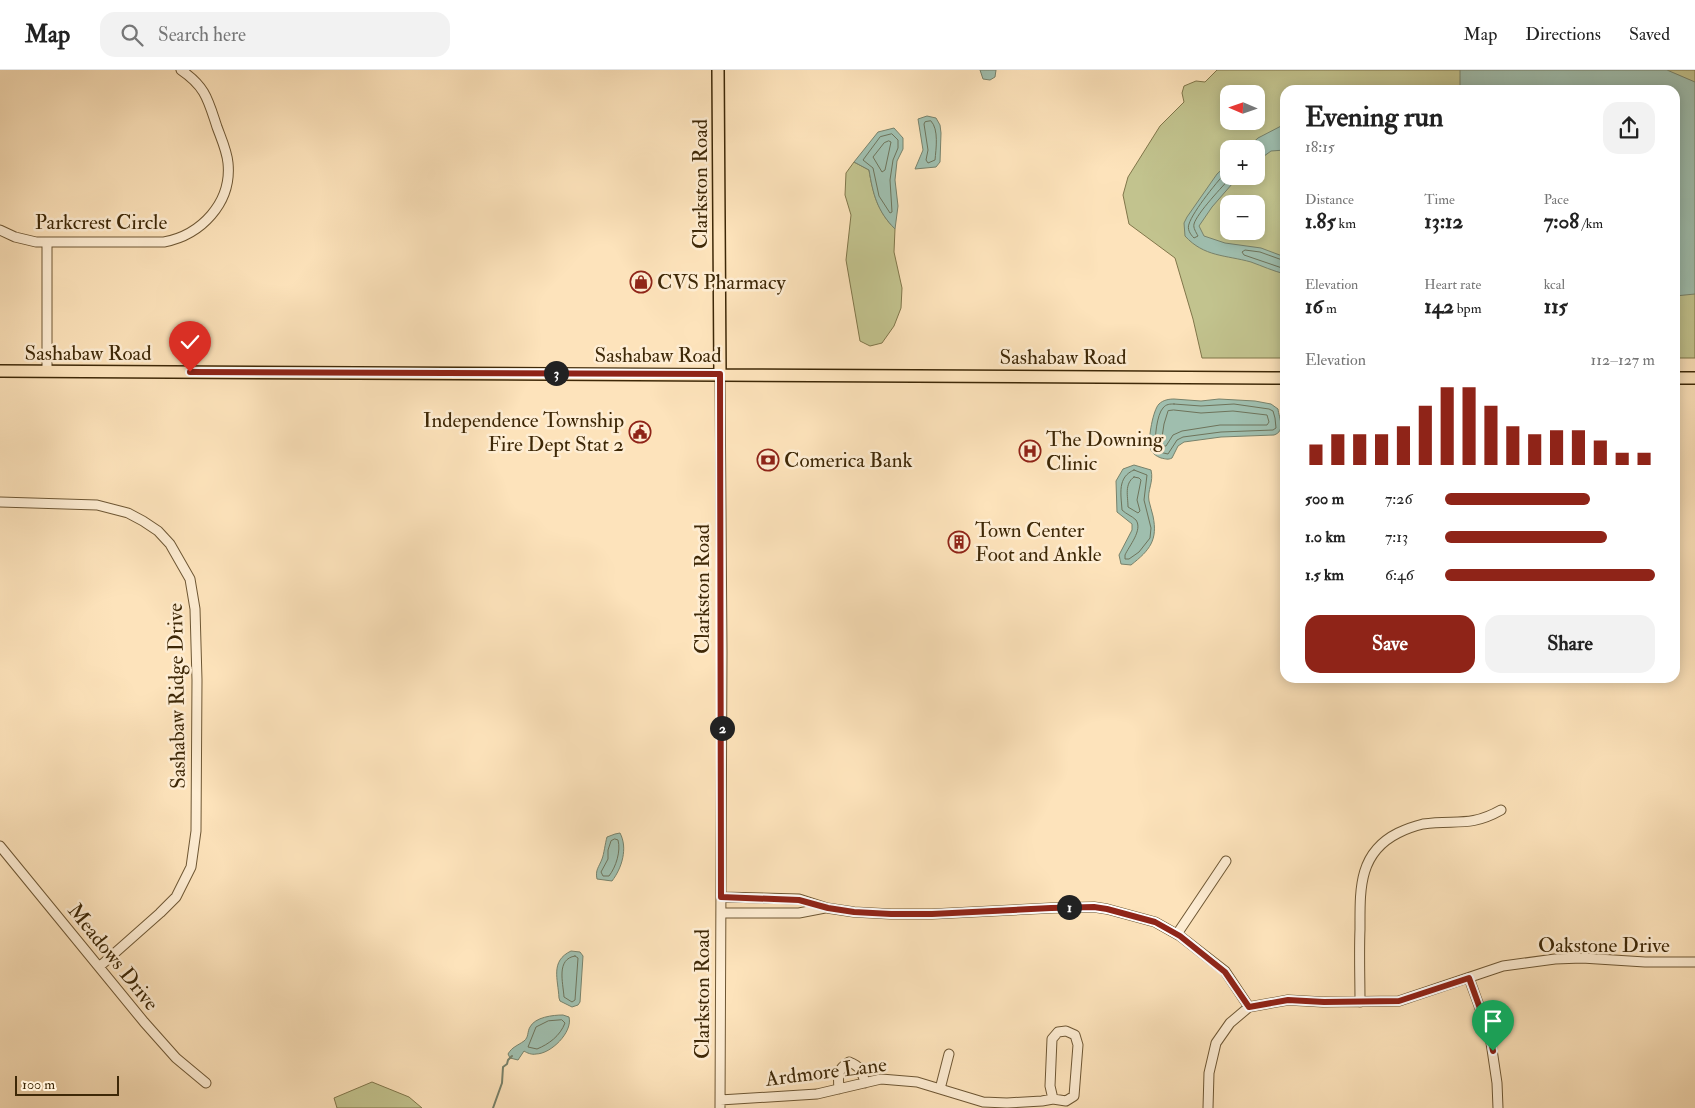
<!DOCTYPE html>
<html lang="en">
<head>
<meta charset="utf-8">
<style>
  :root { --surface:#fff; --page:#f2f2f2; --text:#222; --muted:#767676; --line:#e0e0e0; --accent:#8f2418 }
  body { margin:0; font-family:"IM FELL Double Pica",serif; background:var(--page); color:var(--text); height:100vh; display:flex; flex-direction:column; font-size:19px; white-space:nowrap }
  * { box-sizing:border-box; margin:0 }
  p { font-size:16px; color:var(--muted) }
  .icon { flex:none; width:28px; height:28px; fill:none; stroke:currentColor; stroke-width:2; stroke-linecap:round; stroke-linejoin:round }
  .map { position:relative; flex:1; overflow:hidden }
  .drawer { position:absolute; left:1280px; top:15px; width:400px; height:598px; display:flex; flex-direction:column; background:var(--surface); border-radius:15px; box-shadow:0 2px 12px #0003 }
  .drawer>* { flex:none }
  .needle { width:32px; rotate:272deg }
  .tools { position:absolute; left:1220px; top:15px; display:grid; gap:10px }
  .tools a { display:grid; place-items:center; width:45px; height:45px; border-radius:10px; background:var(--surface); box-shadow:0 2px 12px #0003; font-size:25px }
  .scale { position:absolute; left:15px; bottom:12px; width:104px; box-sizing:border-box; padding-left:5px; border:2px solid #3e2807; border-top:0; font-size:14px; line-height:18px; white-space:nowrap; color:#3e2807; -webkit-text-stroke:4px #feedd3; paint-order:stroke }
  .pin { position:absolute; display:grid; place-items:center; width:42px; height:42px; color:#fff; margin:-51px -21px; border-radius:50% 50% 50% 0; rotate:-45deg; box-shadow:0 0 5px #0007 }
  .pin .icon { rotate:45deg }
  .km { position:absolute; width:25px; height:25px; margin:-12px; border-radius:50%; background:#222; color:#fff; font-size:14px; line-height:25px; text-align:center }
  .round { display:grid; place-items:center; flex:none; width:52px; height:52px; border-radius:15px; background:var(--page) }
  .overview { display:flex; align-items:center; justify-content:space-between; height:85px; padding:0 25px }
  h1 { font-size:28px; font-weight:700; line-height:38px }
  .metrics { display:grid; grid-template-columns:repeat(3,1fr); gap:8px; height:85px; padding:5px 25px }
  .metrics div { display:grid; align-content:center }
  .metrics b { font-size:21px; font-weight:700 }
  .metrics small { font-size:14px; font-weight:400 }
  .metrics p { font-size:14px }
  .chart { height:140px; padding:10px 25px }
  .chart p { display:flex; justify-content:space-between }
  .chart svg { width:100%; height:90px; margin-top:5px; stroke:var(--accent); stroke-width:6 }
  .button { display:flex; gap:10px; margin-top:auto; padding:10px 25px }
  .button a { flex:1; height:58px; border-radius:15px; background:var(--accent); color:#fff; font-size:20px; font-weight:700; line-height:58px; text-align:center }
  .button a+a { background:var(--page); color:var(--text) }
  ul { padding:0 25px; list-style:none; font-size:16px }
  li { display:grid; grid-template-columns:80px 60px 1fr; align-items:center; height:38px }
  li i { height:12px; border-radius:6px; background:var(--accent) }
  header { display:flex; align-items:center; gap:30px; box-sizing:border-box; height:70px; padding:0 25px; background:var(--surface); border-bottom:1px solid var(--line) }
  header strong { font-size:24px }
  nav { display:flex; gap:28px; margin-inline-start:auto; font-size:18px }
  .search { width:350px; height:45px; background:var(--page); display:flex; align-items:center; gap:12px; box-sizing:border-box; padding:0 18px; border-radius:15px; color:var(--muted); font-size:19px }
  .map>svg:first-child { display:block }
  .green { fill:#c2c38e; stroke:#80764a; fill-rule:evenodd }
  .water { fill:#9fbeae; stroke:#78826b }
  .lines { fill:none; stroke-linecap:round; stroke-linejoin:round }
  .shore { stroke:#6e735a; stroke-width:1 }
  .stream { stroke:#78826b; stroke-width:2 }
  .minor-casing { stroke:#6e5734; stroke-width:11 }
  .major-casing { stroke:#3e2807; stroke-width:14 }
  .minor { stroke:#feedd3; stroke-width:9 }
  .major { stroke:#fde3bb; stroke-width:11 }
  .route-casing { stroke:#fff; stroke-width:10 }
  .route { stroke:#8f2418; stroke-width:6 }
  .labels { text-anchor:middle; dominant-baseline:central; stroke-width:5; stroke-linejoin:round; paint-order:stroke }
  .street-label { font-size:21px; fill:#3e2807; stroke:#feedd3 }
  .poi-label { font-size:21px; fill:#3e2807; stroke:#feedd3; text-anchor:start }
</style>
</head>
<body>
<header>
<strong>Map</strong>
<div class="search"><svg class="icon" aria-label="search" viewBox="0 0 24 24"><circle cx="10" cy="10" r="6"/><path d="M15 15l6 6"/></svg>Search here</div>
<nav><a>Map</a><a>Directions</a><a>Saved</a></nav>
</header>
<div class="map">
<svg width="1695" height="1038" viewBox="0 0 1695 1038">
  <rect width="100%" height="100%" fill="#fde3bb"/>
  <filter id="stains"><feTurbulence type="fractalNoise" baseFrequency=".004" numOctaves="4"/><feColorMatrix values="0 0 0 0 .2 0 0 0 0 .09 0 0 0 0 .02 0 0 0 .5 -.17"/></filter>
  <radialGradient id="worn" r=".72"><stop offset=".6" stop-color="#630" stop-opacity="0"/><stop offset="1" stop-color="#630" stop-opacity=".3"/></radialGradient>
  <path class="green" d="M1217,0H1695V288H1675V20H1285V288H1202L1193,249L1175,188L1129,154L1123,125L1128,107L1160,56L1184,32L1182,23L1184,16L1196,11L1205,12ZM1229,24H1256V51H1229ZM1229,79H1256V106H1229ZM1229,134H1256V161H1229Z
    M854,92L869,100C873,123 877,141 895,159L894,182L902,218L901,238L894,256L882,273L870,276L860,271L846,190L851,145L845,125L846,103Z
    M372,1012L409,1027L422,1038H337L334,1028Z"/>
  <path class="water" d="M980,0H996L995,7L990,10L983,9Z
    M1460,0H1667L1695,12V224L1675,226V20H1460Z
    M927,46L936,48L940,55L941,63L940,92L936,97L915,99L923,80L918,49Z
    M1285,54V80L1271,81L1256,92V79H1246L1258,68Z
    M894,58L903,68V79L897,91L895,110L898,136L895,159C877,141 873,124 869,100L854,92L878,62Z
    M1229,93V106H1239L1212,137L1199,156L1204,166L1225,173L1261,178L1285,187V204C1273,201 1262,196 1251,192C1226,185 1204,187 1185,166L1184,153L1187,147L1217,104Z
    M1174,329L1201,331L1219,329L1255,331L1271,334L1278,339C1279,348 1286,361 1274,365L1221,367L1184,372L1178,376L1172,388C1168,390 1166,389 1161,388C1156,386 1151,383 1150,377C1148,368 1153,340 1159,334C1163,330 1169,329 1174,329Z
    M1134,395L1151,400C1154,412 1147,420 1149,431C1150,436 1152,441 1153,446C1158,470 1150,480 1131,495L1121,494L1119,485L1132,460V454L1117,442L1116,411L1123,399Z
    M620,763C628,778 622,798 612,811L597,809C595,800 599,797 602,789C604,784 605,774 607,767L615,764Z
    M571,881L580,882L583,886L580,932L578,935L572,937L560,931L559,928C558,909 550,891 571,881Z
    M563,945L569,947C573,962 551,984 536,984C532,985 527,983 524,981L518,990L510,988L508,984C512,977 517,976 524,971C529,967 527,962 530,957C535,947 553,945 563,945Z"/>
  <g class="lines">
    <path class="shore" d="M931,51C939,59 936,79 935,90L928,93L926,90L928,80L924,54L925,52Z
      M892,64L898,70V78L893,90L890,110L892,142L890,143L879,126L873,98L863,90L880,67Z
      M889,71L891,72L885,100L882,102L873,87L884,73Z
      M1229,99C1219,109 1193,141 1189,154C1187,159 1190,164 1194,168L1198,166C1196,162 1193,158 1194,154C1197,143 1223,116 1232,106
      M1285,191L1260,182L1245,180L1242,182L1244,185L1285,199
      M1174,334L1201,336L1234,334L1269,339L1273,341L1275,348L1276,358L1273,360L1221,362L1183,367L1177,370L1168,384L1159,382L1156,378C1154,369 1157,344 1163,338C1166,334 1170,334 1174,334Z
      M1174,340L1201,343L1233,341L1267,345L1269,352L1267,355H1220L1182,361L1173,365L1166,376H1163L1161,374L1164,354L1168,341Z
      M1134,400L1147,405L1144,430L1151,458L1150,468L1139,482L1129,489H1125V485C1129,476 1143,460 1136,450C1132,446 1126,444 1122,440C1121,424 1117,407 1134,400Z
      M1134,407L1139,408L1141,410L1137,430L1140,441L1138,443L1128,437C1128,426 1124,414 1134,407Z
      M615,769L618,770C621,781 616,797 609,806H603L601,802L608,789V780L611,771Z
      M575,886L578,888L575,930L572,932L564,927C563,912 556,889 575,886Z
      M562,950L565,953C560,966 549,974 537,979L528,977L536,957L548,951Z"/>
    <path class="stream" d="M493,1038L502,1013L503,997L507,994L508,990L512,986"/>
    <g class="minor-casing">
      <path id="minor" d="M0,160L15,167L36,172H164C201,165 232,133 228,93C227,81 221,68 217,57C208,30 206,17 181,0
        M47,301V173
        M0,432L97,435L128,443L143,451L158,461L170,474L190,509L195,539L197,610L196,761L191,797L176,827L160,843L99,897
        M0,776L144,952L176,988L206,1013
        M721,827L799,829L827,838L854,842L891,844H932L1051,838L1094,837L1107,839L1155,852L1180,866L1225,901L1249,937
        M721,843H799L825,838
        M1177,864L1226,791
        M1469,908L1490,966L1497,1013L1498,1038
        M1360,932C1360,908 1359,883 1360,859C1360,820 1358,783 1398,763C1406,759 1415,756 1423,754C1455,749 1469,758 1501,740
        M839,1019C838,1006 837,999 849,992C860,996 862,1001 865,1013
        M940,1019L949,984
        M720,1030L817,1024L881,1009L917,1012L983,1032L1007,1033L1042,1031L1053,1029L1066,1031L1074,1026L1078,975L1075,965L1066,961L1058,962L1052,969L1050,1016L1053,1029
        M720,1038L722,582L720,304
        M1208,1038L1209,1003L1216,973L1230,953L1249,937L1288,930L1323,932L1399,931L1503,896L1555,889L1582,888L1645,892H1695"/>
    </g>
    <g class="major-casing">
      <path id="major" d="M718,0L720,304
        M0,301L1285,308
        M1675,308H1695"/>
    </g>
    <use href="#minor" class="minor"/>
    <use href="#major" class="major"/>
  </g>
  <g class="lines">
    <g class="route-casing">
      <path id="route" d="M190,302L720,304L721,827L799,830L828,838L854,842L891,844H932L1051,838L1094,837L1107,839L1155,852L1180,866L1225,902L1249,937L1288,930L1324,932L1399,931L1469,908L1490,966L1493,981"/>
    </g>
    <use href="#route" class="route"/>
  </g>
  <defs>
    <g id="shop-ring" transform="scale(1.125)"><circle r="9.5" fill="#feedd3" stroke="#8f2418" stroke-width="1.5"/><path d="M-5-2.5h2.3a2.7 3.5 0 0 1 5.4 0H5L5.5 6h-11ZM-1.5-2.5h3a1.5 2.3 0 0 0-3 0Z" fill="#8f2418"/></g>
    <g id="civic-ring" transform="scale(1.125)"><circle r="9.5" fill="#feedd3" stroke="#8f2418" stroke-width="1.5"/><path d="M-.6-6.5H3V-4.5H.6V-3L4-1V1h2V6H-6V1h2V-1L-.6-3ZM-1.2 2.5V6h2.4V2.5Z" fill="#8f2418"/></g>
    <g id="hospital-ring" transform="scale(1.125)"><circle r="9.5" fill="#feedd3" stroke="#8f2418" stroke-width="1.5"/><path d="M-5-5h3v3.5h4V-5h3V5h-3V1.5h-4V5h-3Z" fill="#8f2418"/></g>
    <g id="bank-ring" transform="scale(1.125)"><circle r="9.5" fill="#feedd3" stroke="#8f2418" stroke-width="1.5"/><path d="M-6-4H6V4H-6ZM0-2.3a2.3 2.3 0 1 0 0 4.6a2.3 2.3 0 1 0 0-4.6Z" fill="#8f2418"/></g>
    <g id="building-ring" transform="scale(1.125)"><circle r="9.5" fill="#feedd3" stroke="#8f2418" stroke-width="1.5"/><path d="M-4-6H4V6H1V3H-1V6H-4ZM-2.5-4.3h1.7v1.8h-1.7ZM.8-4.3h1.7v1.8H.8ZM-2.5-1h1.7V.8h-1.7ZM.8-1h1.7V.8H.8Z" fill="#8f2418"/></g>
  </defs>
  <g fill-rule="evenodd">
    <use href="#shop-ring" x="641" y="212"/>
    <use href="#civic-ring" x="640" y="362"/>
    <use href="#hospital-ring" x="1030" y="381"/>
    <use href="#bank-ring" x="768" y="390"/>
    <use href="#building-ring" x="959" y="472"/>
  </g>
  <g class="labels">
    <g class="street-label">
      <text transform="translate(700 114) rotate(-90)">Clarkston Road</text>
      <text x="101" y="152">Parkcrest Circle</text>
      <text x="88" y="283">Sashabaw Road</text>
      <text x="658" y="285">Sashabaw Road</text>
      <text x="1063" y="287">Sashabaw Road</text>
      <text transform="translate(702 519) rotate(-90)">Clarkston Road</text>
      <text transform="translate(177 626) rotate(-91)">Sashabaw Ridge Drive</text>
      <text x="1604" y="875">Oakstone Drive</text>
      <text transform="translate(113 887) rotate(51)">Meadows Drive</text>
      <text transform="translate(702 924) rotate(-90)">Clarkston Road</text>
      <text transform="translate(826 1002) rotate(-7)">Ardmore Lane</text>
    </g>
    <g class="poi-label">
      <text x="657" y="212">CVS Pharmacy</text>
      <text x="624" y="350" text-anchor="end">Independence Township<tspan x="624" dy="24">Fire Dept Stat 2</tspan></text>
      <text x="1046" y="369">The Downing<tspan x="1046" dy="24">Clinic</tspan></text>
      <text x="784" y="390">Comerica Bank</text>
      <text x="975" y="460">Town Center<tspan x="975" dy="24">Foot and Ankle</tspan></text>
    </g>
  </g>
  <rect width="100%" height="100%" filter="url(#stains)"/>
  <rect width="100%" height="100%" fill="url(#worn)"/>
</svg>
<div class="tools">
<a><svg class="needle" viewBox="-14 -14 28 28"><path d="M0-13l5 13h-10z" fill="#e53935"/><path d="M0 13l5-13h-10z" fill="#767676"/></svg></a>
<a>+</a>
<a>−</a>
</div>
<div class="scale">100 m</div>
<div class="pin" style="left:1493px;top:981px;background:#1e9e55"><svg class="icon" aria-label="arrive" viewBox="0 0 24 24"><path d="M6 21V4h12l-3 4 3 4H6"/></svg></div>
<div class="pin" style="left:190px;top:302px;background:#d93025"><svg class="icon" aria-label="check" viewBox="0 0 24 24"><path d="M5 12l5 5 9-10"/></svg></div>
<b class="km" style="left:1069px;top:837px">1</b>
<b class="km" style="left:722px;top:658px">2</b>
<b class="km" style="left:556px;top:303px">3</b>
<section class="drawer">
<div class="overview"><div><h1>Evening run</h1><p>18:15</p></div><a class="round"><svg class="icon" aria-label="share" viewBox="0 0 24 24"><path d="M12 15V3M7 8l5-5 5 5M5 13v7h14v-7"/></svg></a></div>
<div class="metrics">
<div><p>Distance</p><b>1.85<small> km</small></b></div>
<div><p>Time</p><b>13:12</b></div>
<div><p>Pace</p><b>7:08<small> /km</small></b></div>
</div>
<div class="metrics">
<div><p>Elevation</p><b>16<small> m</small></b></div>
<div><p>Heart rate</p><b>142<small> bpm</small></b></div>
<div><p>kcal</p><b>115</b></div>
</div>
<div class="chart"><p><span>Elevation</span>112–127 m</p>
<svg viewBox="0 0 160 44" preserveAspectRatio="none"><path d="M5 44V34M15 44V29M25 44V29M35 44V29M45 44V25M55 44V15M65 44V6M75 44V6M85 44V15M95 44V25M105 44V29M115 44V27M125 44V27M135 44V32M145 44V38M155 44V38"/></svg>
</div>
<ul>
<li><b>500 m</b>7:26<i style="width:69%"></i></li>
<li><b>1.0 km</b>7:13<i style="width:77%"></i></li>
<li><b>1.5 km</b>6:46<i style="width:100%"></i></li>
</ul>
<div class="button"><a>Save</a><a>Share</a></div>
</section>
</div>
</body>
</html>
